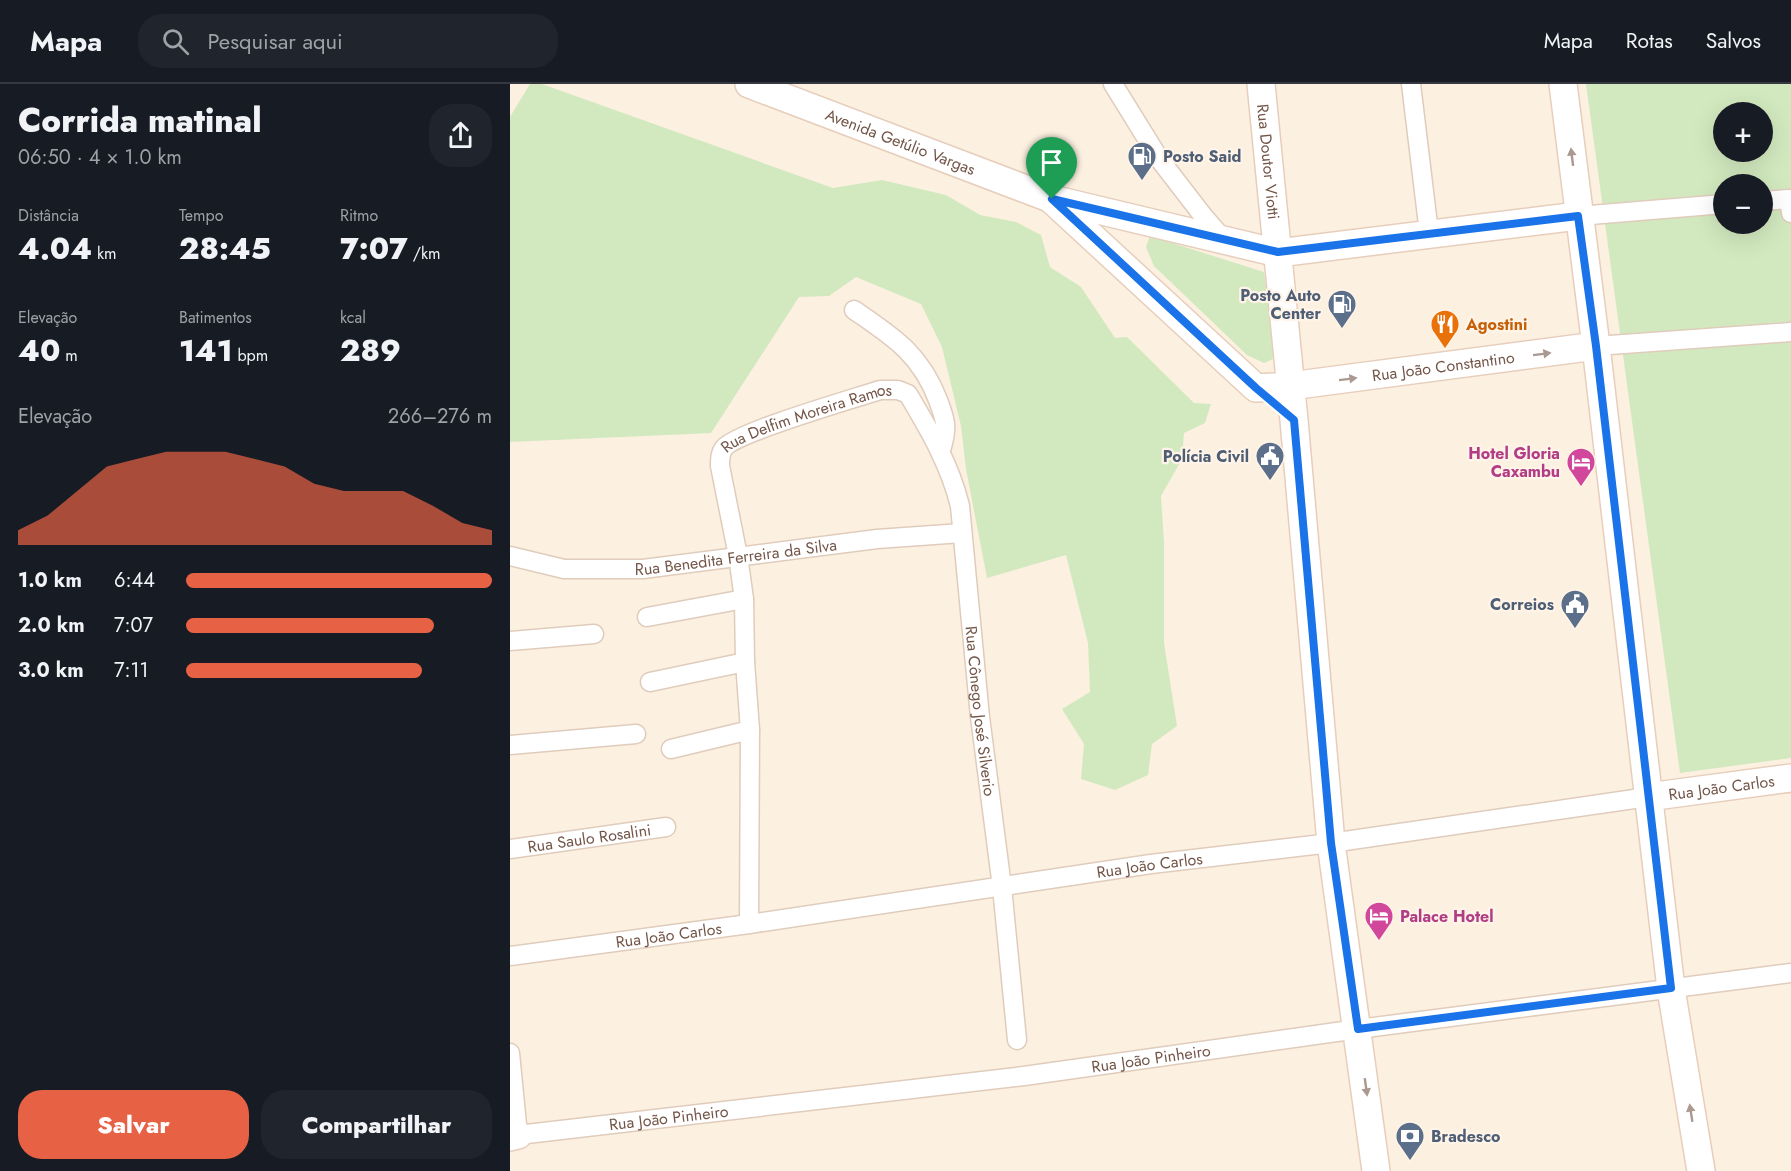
<!DOCTYPE html>
<html lang="pt">
<head>
<meta charset="utf-8">
<style>
  :root { --surface:#171b24; --page:#20242c; --text:#f1f3f6; --muted:#9ea1a6; --line:#363941; --accent:#e76144 }
  body { margin:0; font-family:Jost,sans-serif; background:var(--page); color:var(--text); height:100vh; display:flex; flex-direction:column; font-size:22px; white-space:nowrap }
  * { box-sizing:border-box; margin:0 }
  p { font-size:20px; color:var(--muted) }
  .icon { flex:none; width:33px; height:33px; fill:none; stroke:currentColor; stroke-width:2; stroke-linecap:round; stroke-linejoin:round }
  .map { position:relative; flex:1; overflow:hidden }
  .panel { display:flex; flex-direction:column; background:var(--surface); width:510px }
  .panel>* { flex:none }
  .tools { position:absolute; left:1203px; top:18px; display:grid; gap:12px }
  .tools a { display:grid; place-items:center; width:60px; height:60px; border-radius:50%; background:var(--surface); box-shadow:0 6px 24px #0002; font-size:30px }
  .pin { position:absolute; display:grid; place-items:center; width:51px; height:51px; color:#fff; margin:-62px -26px; border-radius:50% 50% 50% 0; rotate:-45deg; box-shadow:0 0 6px #0007 }
  .pin .icon { rotate:45deg }
  .round { display:grid; place-items:center; flex:none; width:63px; height:63px; border-radius:24px; background:var(--page) }
  .head { display:flex; align-items:center; justify-content:space-between; height:102px; padding:0 18px }
  h1 { font-size:33px; font-weight:800; line-height:45px }
  .stats { display:grid; grid-template-columns:repeat(3,1fr); gap:9px; height:102px; padding:6px 18px }
  .stats div { display:grid; align-content:center }
  .stats b { font-size:30px; font-weight:800 }
  .stats small { font-size:16px; font-weight:400 }
  .stats p { font-size:16px }
  .chart { height:168px; padding:12px 18px }
  .chart p { display:flex; justify-content:space-between }
  .chart svg { width:100%; height:108px; margin-top:6px; fill:var(--accent); opacity:.7 }
  .action { display:flex; gap:12px; margin-top:auto; padding:12px 18px }
  .action a { flex:1; height:69px; border-radius:24px; background:var(--accent); color:#fff; font-size:24px; font-weight:800; line-height:69px; text-align:center }
  .action a+a { background:var(--page); color:var(--text) }
  ul { padding:0 18px; list-style:none; font-size:20px }
  li { display:grid; grid-template-columns:96px 72px 1fr; align-items:center; height:45px }
  li i { height:15px; border-radius:8px; background:var(--accent) }
  header { display:flex; align-items:center; gap:36px; box-sizing:border-box; height:84px; padding:0 30px; background:var(--surface); border-bottom:2px solid var(--line) }
  header strong { font-size:28px }
  nav { display:flex; gap:33px; margin-inline-start:auto; font-size:21px }
  .search { width:420px; height:54px; background:var(--page); display:flex; align-items:center; gap:15px; box-sizing:border-box; padding:0 21px; border-radius:24px; color:var(--muted); font-size:22px }
  main { display:flex; flex:1; min-height:0 }
  .map>svg:first-child { display:block }
  .green { fill:#d2e9bf; fill-rule:evenodd }
  .lines { fill:none; stroke-linecap:round; stroke-linejoin:round }
  .street-casing { stroke:#e0ccbc; stroke-width:21 }
  .secondary-casing { stroke:#e7cebc; stroke-width:30 }
  .street { stroke:#fff; stroke-width:18 }
  .secondary { stroke:#fff; stroke-width:27 }
  .oneway { fill:#ab9991 }
  .route-casing { stroke:#fff; stroke-width:12 }
  .route { stroke:#1a73e8; stroke-width:8 }
  .labels { text-anchor:middle; dominant-baseline:central; stroke-width:4.5; stroke-linejoin:round; paint-order:stroke }
  .street-label { font-size:16px; fill:#735548; stroke:#fff4e7 }
  .service-label { font-size:16px; font-weight:bold; fill:#4e5e75; stroke:#fff4e7; text-anchor:end }
  .food-label { font-size:16px; font-weight:bold; fill:#c56008; stroke:#fff4e7; text-anchor:start }
  .hotel-label { font-size:16px; font-weight:bold; fill:#b23c85; stroke:#fff4e7; text-anchor:end }
</style>
</head>
<body>
<header>
<strong>Mapa</strong>
<div class="search"><svg class="icon" aria-label="search" viewBox="0 0 24 24"><circle cx="10" cy="10" r="6"/><path d="M15 15l6 6"/></svg>Pesquisar aqui</div>
<nav><a>Mapa</a><a>Rotas</a><a>Salvos</a></nav>
</header>
<main>
<section class="panel">
<div class="head"><div><h1>Corrida matinal</h1><p>06:50 · 4 × 1.0 km</p></div><a class="round"><svg class="icon" aria-label="share" viewBox="0 0 24 24"><path d="M12 15V3M7 8l5-5 5 5M5 13v7h14v-7"/></svg></a></div>
<div class="stats">
<div><p>Distância</p><b>4.04<small> km</small></b></div>
<div><p>Tempo</p><b>28:45</b></div>
<div><p>Ritmo</p><b>7:07<small> /km</small></b></div>
</div>
<div class="stats">
<div><p>Elevação</p><b>40<small> m</small></b></div>
<div><p>Batimentos</p><b>141<small> bpm</small></b></div>
<div><p>kcal</p><b>289</b></div>
</div>
<div class="chart"><p><span>Elevação</span>266–276 m</p>
<svg viewBox="0 0 160 44" preserveAspectRatio="none"><path d="M0 44V38L10 32L20 22L30 12L40 9L50 6L60 6L70 6L80 9L90 12L100 19L110 22L120 22L130 22L140 28L150 35L160 38V44z"/></svg>
</div>
<ul>
<li><b>1.0 km</b>6:44<i style="width:100%"></i></li>
<li><b>2.0 km</b>7:07<i style="width:81%"></i></li>
<li><b>3.0 km</b>7:11<i style="width:77%"></i></li>
</ul>
<div class="action"><a>Salvar</a><a>Compartilhar</a></div>
</section>
<div class="map">
<svg width="1281" height="1087" viewBox="0 0 1281 1087">
  <rect width="100%" height="100%" fill="#fcf0e0"/>
  <path class="green" d="M20,0H32L323,104L372,96L436,111L470,131L506,138L531,151L540,183L571,203L605,254L617,253L684,319L701,320L695,339L674,349L672,375L651,412L654,459V559L667,642L642,660L638,691L605,706L571,695L574,660L552,625L580,608L578,559L556,471L477,494L456,385L451,342L432,263L411,220L346,193L319,212L289,213L201,349L0,358V33Z
    M1076,0H1281V674L1170,689ZM1214,28H1252V68H1214ZM1214,100H1252V140H1214Z
    M640,152L754,188L765,265L763,275L754,279L737,271L644,182L636,163Z"/>
  <g class="lines">
    <g class="street-casing">
      <g id="street">
        <path d="M603,0L650,76L694,133L715,157"/>
        <path d="M901,0L919,149"/>
        <path d="M1252,117L1279,115L1281,129"/>
        <path d="M1068,132L1214,120"/>
        <path d="M344,226C383,253 410,269 428,316C436,337 438,344 431,366"/>
        <path d="M1086,262L1281,248"/>
        <path id="s1" d="M0,472L54,485H133L367,455L452,449"/>
        <path d="M137,533L234,515"/>
        <path d="M0,557L84,550"/>
        <path d="M140,598L235,578"/>
        <path d="M0,661L126,650"/>
        <path d="M161,665L240,646"/>
        <path id="s2" d="M0,765L156,743"/>
        <path id="s3" d="M239,840L240,646L235,578L234,515L228,472L210,382C210,376 210,369 214,364C227,348 343,315 370,306H388L398,310C420,347 440,381 450,422L470,633L492,803L507,956"/>
        <path id="s4" d="M0,872L239,840L641,780L821,759L1138,713"/>
        <path id="s5" d="M0,969L8,1051L514,992L848,945L1281,889"/>
      </g>
    </g>
    <g class="secondary-casing">
      <g id="secondary">
        <path id="s6" d="M239,0L542,115L768,169L1068,132"/>
        <path id="s7" d="M751,0L784,336L821,759L866,1087"/>
        <path d="M1053,0L1086,262L1161,905L1191,1087"/>
        <path id="s8" d="M542,116L746,304L780,302L1086,262"/>
        <path id="s9" d="M1138,713L1281,694"/>
        <path d="M0,1053L8,1051"/>
      </g>
    </g>
    <use href="#street" class="street"/>
    <use href="#secondary" class="secondary"/>
  </g>
  <defs><path id="oneway-solid" d="M-6-.8H1V-3.2L6.5 0L1 3.2V.8H-6Z" transform="scale(1.5)"/></defs>
  <g class="oneway">
    <use href="#oneway-solid" transform="translate(1062 73) rotate(-97)"/>
    <use href="#oneway-solid" transform="translate(1032 270) rotate(-7)"/>
    <use href="#oneway-solid" transform="translate(838 295) rotate(-7)"/>
    <use href="#oneway-solid" transform="translate(856 1003) rotate(82)"/>
    <use href="#oneway-solid" transform="translate(1181 1029) rotate(-99)"/>
  </g>
  <g class="lines">
    <g class="route-casing">
      <path id="route" d="M542,115L768,168L1068,132L1086,262L1161,904L848,945L821,759L784,336L746,304Z"/>
    </g>
    <use href="#route" class="route"/>
  </g>
  <defs>
    <g id="fuel-pin" transform="scale(1.5)"><path d="M0 17L-7.5 6A9.5 9.5 0 1 1 7.5 6Z" fill="#5c6f8a" stroke="#fff4e7"/><path d="M-5.5-6h7V0h2V4h1.3V-2.5L3-4.5l.8-.8L6-3V5H2.5V1h-1V6h-7ZM-4.2-4.7v3.2H.2V-4.7Z" fill="#fff"/></g>
    <g id="restaurant-pin" transform="scale(1.5)"><path d="M0 17L-7.5 6A9.5 9.5 0 1 1 7.5 6Z" fill="#e8710a" stroke="#fff4e7"/><path d="M-5-6h1v4h1v-4h1v4h1v-4h1v5L-1.5 .5V6h-2V.5L-5-1ZM5-6V6H3V1.5H1.5Q1.5-4 5-6Z" fill="#fff"/></g>
    <g id="civic-pin" transform="scale(1.5)"><path d="M0 17L-7.5 6A9.5 9.5 0 1 1 7.5 6Z" fill="#5c6f8a" stroke="#fff4e7"/><path d="M-.6-6.5H3V-4.5H.6V-3L4-1V1h2V6H-6V1h2V-1L-.6-3ZM-1.2 2.5V6h2.4V2.5Z" fill="#fff"/></g>
    <g id="hotel-pin" transform="scale(1.5)"><path d="M0 17L-7.5 6A9.5 9.5 0 1 1 7.5 6Z" fill="#d1479c" stroke="#fff4e7"/><path d="M-6-4.5h1.5V1H6V5H4.5V3h-9V5H-6ZM-4 0a1.8 1.8 0 1 1 3.6 0ZM.5 0V-2.5h3Q6-2.5 6 0Z" fill="#fff"/></g>
    <g id="bank-pin" transform="scale(1.5)"><path d="M0 17L-7.5 6A9.5 9.5 0 1 1 7.5 6Z" fill="#5c6f8a" stroke="#fff4e7"/><path d="M-6-4H6V4H-6ZM0-2.3a2.3 2.3 0 1 0 0 4.6a2.3 2.3 0 1 0 0-4.6Z" fill="#fff"/></g>
  </defs>
  <g fill-rule="evenodd">
    <use href="#fuel-pin" x="632" y="72"/>
    <use href="#fuel-pin" x="832" y="220"/>
    <use href="#restaurant-pin" x="935" y="240"/>
    <use href="#civic-pin" x="760" y="372"/>
    <use href="#hotel-pin" x="1071" y="378"/>
    <use href="#civic-pin" x="1065" y="520"/>
    <use href="#hotel-pin" x="869" y="832"/>
    <use href="#bank-pin" x="900" y="1052"/>
  </g>
  <g class="labels">
    <g class="street-label">
      <text stroke="none"><textPath href="#s6" startOffset="162">Avenida Getúlio Vargas</textPath></text>
      <text stroke="none"><textPath href="#s7" startOffset="78">Rua Doutor Viotti</textPath></text>
      <text stroke="none"><textPath href="#s8" startOffset="466">Rua João Constantino</textPath></text>
      <text stroke="none"><textPath href="#s3" startOffset="568">Rua Delfim Moreira Ramos</textPath></text>
      <text stroke="none"><textPath href="#s1" startOffset="228">Rua Benedita Ferreira da Silva</textPath></text>
      <text stroke="none"><textPath href="#s3" startOffset="1005">Rua Cônego José Silverio</textPath></text>
      <text stroke="none"><textPath href="#s9" startOffset="74">Rua João Carlos</textPath></text>
      <text stroke="none"><textPath href="#s2" startOffset="80">Rua Saulo Rosalini</textPath></text>
      <text stroke="none"><textPath href="#s4" startOffset="646">Rua João Carlos</textPath></text>
      <text stroke="none"><textPath href="#s4" startOffset="160">Rua João Carlos</textPath></text>
      <text stroke="none"><textPath href="#s5" startOffset="720">Rua João Pinheiro</textPath></text>
      <text stroke="none"><textPath href="#s5" startOffset="234">Rua João Pinheiro</textPath></text>
    </g>
    <g class="service-label">
      <text x="653" y="72" text-anchor="start">Posto Said</text>
      <text x="811" y="211">Posto Auto<tspan x="811" dy="18">Center</tspan></text>
      <text x="739" y="372">Polícia Civil</text>
      <text x="1044" y="520">Correios</text>
      <text x="921" y="1052" text-anchor="start">Bradesco</text>
    </g>
    <g class="food-label">
      <text x="956" y="240">Agostini</text>
    </g>
    <g class="hotel-label">
      <text x="1050" y="369">Hotel Gloria<tspan x="1050" dy="18">Caxambu</tspan></text>
      <text x="890" y="832" text-anchor="start">Palace Hotel</text>
    </g>
  </g>
</svg>
<div class="tools">
<a>+</a>
<a>−</a>
</div>
<div class="pin" style="left:542px;top:115px;background:#1e9e55"><svg class="icon" aria-label="arrive" viewBox="0 0 24 24"><path d="M6 21V4h12l-3 4 3 4H6"/></svg></div>
</div>
</main>
</body>
</html>
